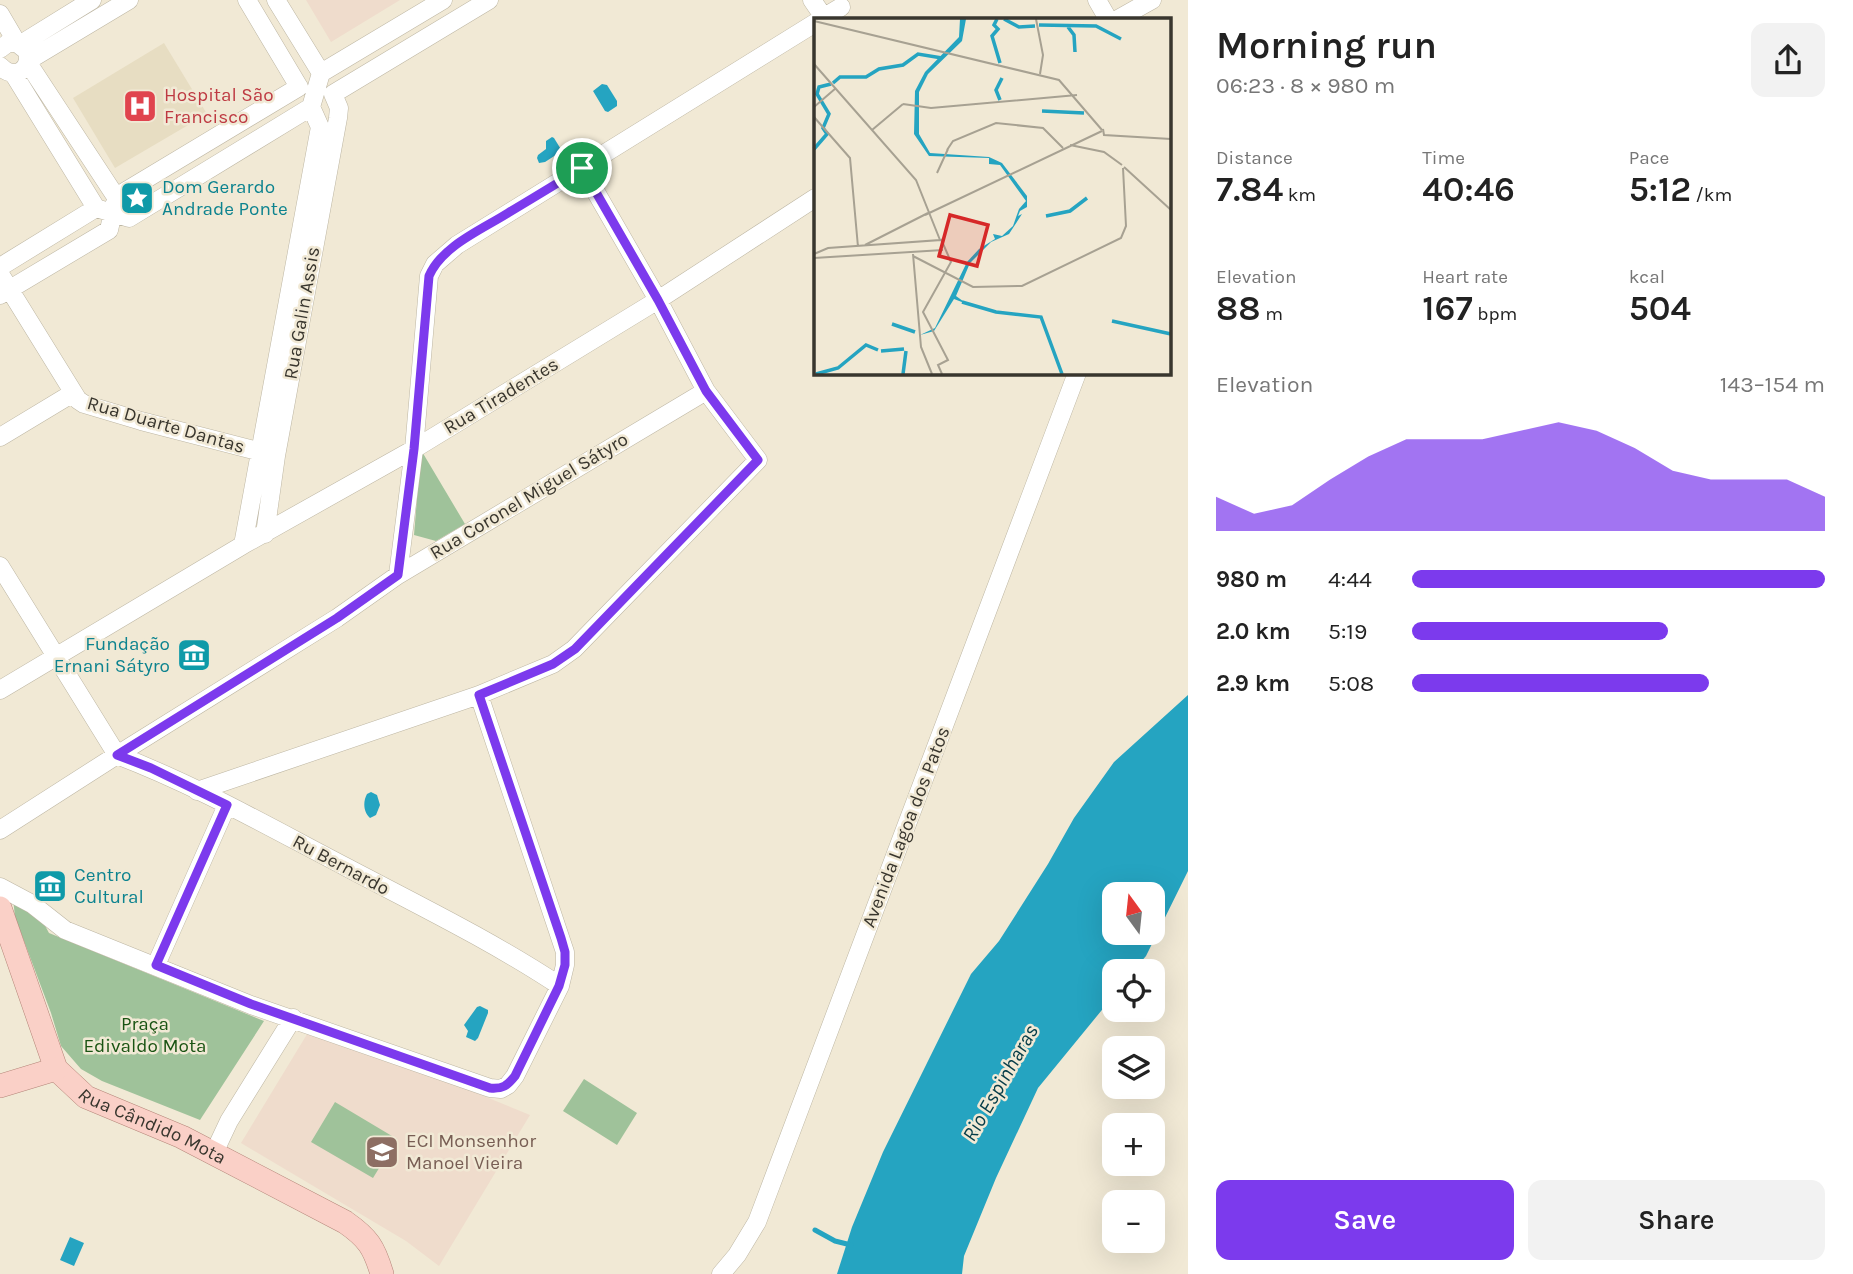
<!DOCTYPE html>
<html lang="en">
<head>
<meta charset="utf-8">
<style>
  :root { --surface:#fff; --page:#f2f2f2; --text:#222; --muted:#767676; --accent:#7c3aed }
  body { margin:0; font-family:Karla,sans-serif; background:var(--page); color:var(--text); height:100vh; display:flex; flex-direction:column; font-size:26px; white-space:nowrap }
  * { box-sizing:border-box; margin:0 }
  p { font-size:23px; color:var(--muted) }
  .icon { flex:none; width:38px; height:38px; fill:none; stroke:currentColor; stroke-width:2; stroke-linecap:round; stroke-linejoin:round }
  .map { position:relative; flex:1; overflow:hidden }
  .drawer { display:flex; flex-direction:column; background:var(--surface); width:665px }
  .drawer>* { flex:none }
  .needle { width:46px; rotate:345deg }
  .tools { position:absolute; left:1102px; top:882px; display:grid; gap:14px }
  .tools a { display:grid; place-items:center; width:63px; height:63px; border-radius:14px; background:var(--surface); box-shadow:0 7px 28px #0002; font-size:35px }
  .pin { position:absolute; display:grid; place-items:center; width:60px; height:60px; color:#fff; margin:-30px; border:4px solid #fff; border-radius:50%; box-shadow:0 2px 7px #0007 }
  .round { display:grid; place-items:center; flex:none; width:74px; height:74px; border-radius:14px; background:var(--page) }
  .head { display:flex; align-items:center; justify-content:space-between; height:119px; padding:0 28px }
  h1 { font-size:38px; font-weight:600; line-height:52px }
  .stats { display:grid; grid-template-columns:repeat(3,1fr); gap:10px; height:119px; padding:7px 28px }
  .stats div { display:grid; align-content:center }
  .stats b { font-size:35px; font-weight:600 }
  .stats small { font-size:19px; font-weight:400 }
  .stats p { font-size:19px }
  .chart { height:196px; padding:14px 28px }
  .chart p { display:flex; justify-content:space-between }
  .chart svg { width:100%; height:126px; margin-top:7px; fill:var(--accent); opacity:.7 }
  .button { display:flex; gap:14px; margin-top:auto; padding:14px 28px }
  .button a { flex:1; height:80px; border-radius:14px; background:var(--accent); color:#fff; font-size:28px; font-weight:600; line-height:80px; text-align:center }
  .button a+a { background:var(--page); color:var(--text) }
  ul { padding:0 28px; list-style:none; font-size:23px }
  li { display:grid; grid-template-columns:112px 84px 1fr; align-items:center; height:52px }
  li i { height:18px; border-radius:9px; background:var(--accent) }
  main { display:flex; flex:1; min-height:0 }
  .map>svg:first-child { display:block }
  .built { fill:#e7ddc2 }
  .education { fill:#efdccc }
  .green { fill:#9fc29a }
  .water { fill:#25a4c1; fill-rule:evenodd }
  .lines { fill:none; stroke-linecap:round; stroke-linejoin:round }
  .stream { stroke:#25a4c1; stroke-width:5 }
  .minor-casing { stroke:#bdb6a3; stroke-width:19 }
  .major-casing { stroke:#b48579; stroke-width:24 }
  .minor { stroke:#fff; stroke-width:18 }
  .major { stroke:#fad0c7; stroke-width:23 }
  .route-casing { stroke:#fff; stroke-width:14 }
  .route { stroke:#7c3aed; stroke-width:9 }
  .labels { text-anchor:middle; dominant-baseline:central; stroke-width:5; stroke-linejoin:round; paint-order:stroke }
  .health-label { font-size:19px; fill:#be3a42; stroke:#f1e9d5; text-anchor:start }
  .culture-label { font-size:19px; fill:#0d838f; stroke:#f1e9d5; text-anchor:start }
  .street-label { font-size:19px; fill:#39362e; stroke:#f1e9d5 }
  .park-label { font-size:19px; fill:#1a5413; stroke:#f1e9d5 }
  .education-label { font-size:19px; fill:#785e54; stroke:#f1e9d5; text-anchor:start }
  .water-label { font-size:21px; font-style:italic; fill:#053c48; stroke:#f1e9d5 }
  .inset-river { fill:none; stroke:#25a4c1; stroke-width:3.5 }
  .inset-road { fill:none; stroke:#a7a192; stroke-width:2 }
  .view { fill:#d62828; fill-opacity:0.15; stroke:#d62828; stroke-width:3.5 }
  .inset-edge { fill:none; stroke:#39362e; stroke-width:3.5 }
</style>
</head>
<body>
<main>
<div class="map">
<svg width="1188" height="1274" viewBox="0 0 1188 1274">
  <rect width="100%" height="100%" fill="#f1e9d5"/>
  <path class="built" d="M164,43L207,114L115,168L73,98Z"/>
  <path class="education" d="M306,0H400L331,42Z
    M312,1026L530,1115L439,1266L406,1241L241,1143Z"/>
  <path class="green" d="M421,450L465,524L436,541L414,535Z
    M13,898L36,909L49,933L264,1021L200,1120L102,1081L81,1069L61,1046L51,1013L15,917Z
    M584,1079L637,1113L617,1145L563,1111Z
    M335,1102L397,1139L373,1178L311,1142Z"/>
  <path class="water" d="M602,84L607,85L617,101V106L608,112L605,111L593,91Z
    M552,137L554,138L562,151L545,162L539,163L537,158L538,155L546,149V141Z
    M1188,695V871L1146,956L1133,971H1115V994L1038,1088L996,1178L964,1256L962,1274H837L852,1227L883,1152L971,974L999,941L1048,864L1074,818L1114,762ZM1153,894V933H1115V894Z
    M371,792L377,795L380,805L376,815L370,818C363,812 363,801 367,794Z
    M480,1006L488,1010V1013L478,1038L475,1041L466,1037L468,1031L464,1025L477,1007Z
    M70,1237L84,1243L74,1266L60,1260Z"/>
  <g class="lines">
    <path class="stream" d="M815,1230L835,1241L851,1245"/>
    <g class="minor-casing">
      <path id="minor" d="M247,0L299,87
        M276,0L321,73
        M812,0L825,19
        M1097,0L1108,19
        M0,14L17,43
        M821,19L841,7
        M1118,19L1152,0
        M21,44L92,0
        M0,49L8,43H17L27,51C32,70 14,81 0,66
        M29,60L129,0
        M28,63L116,197
        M13,73L96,208
        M321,73L443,0
        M333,94L489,0
        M311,107L321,73
        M116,197L299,87
        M96,208L129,218L311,107
        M0,267L96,208
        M0,274L78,400L84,404L141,421L269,454
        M0,295L109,230L115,203
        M0,437L73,393
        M265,534L276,456L338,118L339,108L333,94
        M243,545L320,127L311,107
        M0,566L117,755
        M398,575L414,449L429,276L435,264L457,245L815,23
        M0,690L243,545L414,449L658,300L815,198
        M117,755C196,785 271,828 346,867C418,905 492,941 560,986
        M197,791L479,695L553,664L574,649L758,460L706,391L658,300L582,168
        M0,830L117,755L337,618L398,575L706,391
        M0,887L32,904L65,930L251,1005L490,1088L501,1089L508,1085L515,1076L560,986L565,965V952L479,695
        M156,965L227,805
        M213,1155L229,1121L293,1018
        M721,1274L737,1255L757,1222L1077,373"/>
    </g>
    <g class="major-casing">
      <g id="major">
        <path id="s1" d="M0,908L56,1069L86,1097L182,1137L345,1222C368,1238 374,1247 382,1274"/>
        <path d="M0,1086L56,1069"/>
      </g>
    </g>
    <use href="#minor" class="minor"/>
    <use href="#major" class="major"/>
  </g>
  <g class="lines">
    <g class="route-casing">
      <path id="route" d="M582,168L658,300L706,391L758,460L575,649L553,664L479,695L561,938L565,952V965L559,986L515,1076C507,1086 503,1089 490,1088L251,1004L156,965L227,805L151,768L117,755L337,618L398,575L414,449L429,276C442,246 481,230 508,213C533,198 558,183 582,168Z"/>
    </g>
    <use href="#route" class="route"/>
  </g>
  <defs>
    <g id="hospital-square" transform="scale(1.75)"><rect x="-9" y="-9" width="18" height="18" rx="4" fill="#e0444e" stroke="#f1e9d5"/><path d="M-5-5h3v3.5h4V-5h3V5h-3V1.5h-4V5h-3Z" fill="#fff"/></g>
    <g id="sight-square" transform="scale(1.75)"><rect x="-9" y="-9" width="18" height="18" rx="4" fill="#0f9aa8" stroke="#f1e9d5"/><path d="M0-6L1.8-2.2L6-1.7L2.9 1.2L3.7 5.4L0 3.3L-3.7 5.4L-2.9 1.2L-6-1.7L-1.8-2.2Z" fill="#fff"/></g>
    <g id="museum-square" transform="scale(1.75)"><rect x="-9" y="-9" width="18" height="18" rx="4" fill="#0f9aa8" stroke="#f1e9d5"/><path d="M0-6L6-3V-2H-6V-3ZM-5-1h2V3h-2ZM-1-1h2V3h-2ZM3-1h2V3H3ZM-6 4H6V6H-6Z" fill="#fff"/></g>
    <g id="school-square" transform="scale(1.75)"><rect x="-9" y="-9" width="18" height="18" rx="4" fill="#8d6e63" stroke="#f1e9d5"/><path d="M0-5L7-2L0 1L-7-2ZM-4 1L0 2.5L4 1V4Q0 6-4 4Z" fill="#fff"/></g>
  </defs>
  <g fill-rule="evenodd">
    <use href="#hospital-square" x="140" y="106"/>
    <use href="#sight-square" x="137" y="198"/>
    <use href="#museum-square" x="194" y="655"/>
    <use href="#museum-square" x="50" y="886"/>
    <use href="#school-square" x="382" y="1152"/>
  </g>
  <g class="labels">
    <g class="health-label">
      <text x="164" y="95">Hospital São<tspan x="164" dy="22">Francisco</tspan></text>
    </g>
    <g class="culture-label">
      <text x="162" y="187">Dom Gerardo<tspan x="162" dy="22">Andrade Ponte</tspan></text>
      <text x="170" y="644" text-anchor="end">Fundação<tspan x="170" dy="22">Ernani Sátyro</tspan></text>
      <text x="74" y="875">Centro<tspan x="74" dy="22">Cultural</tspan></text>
    </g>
    <g class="street-label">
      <text transform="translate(302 313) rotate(-80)">Rua Galin Assis</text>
      <text transform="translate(501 396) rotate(-31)">Rua Tiradentes</text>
      <text transform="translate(166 425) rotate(16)">Rua Duarte Dantas</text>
      <text transform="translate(529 496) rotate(-31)">Rua Coronel Miguel Sátyro</text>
      <text transform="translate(906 827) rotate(-69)">Avenida Lagoa dos Patos</text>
      <text transform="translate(341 865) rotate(28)">Ru Bernardo</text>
      <text stroke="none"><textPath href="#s1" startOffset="284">Rua Cândido Mota</textPath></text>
    </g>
    <g class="park-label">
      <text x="145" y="1024">Praça<tspan x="145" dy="22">Edivaldo Mota</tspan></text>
    </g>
    <g class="education-label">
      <text x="406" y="1141">ECI Monsenhor<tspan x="406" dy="22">Manoel Vieira</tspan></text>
    </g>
    <g class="water-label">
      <text transform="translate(1000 1083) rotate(-60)">Rio Espinharas</text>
    </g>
  </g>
  <g transform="translate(814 18)">
    <rect width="357" height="357" fill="#f1e9d5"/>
    <path d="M146,1H152L148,23L114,56L105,74V116L116,135L175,139L188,145L213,178V189L206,193L204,198L208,196L195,216L177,224L156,245L142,278L153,286L140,281L120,313L106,317L121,310L153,244L165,231L181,221L179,216L188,218L199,208L205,191L212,183L186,147L175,146V140L115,138L100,116L101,73L111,54L145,19Z" fill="#25a4c1"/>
    <path class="inset-river" d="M183,1L180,7L184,11L178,18L186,45M190,1L205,9L221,8M225,7L282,8L307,21M254,9L260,17L261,34M19,65L26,59H52L65,51L89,47L104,36L128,40M186,82L182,72L188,60M228,93L270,95M0,131L13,116L9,110L15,96L3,76L5,69L17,66M232,198L256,193L273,180M148,284L182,294L227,299L248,356M298,303L357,316M78,306L101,314M67,333L90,331M2,356L24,350L52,327L64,332M89,356L92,333"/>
    <path class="inset-road" d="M222,1L229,37L226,56M0,3L245,62L288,112M0,46L102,162L126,222L14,230L0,236M89,86L117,90L263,77M0,89L22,70M0,99L36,140L44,229M289,111L290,117L357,121M58,112L89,86M256,127L290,134L308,147M133,132L139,123L182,105L229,110L249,130M310,149L357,192M123,155L134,131M111,197L288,113M127,221L137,244L109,294L134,342L124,347L128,356M51,227L114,195M99,236L107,329L118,356M99,238L159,269L208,268L307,220L312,208L309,150M0,240L129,232"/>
    <path class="view" d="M136,197L174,207L163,248L125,238Z"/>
    <rect width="357" height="357" class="inset-edge"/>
  </g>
</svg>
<div class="tools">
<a><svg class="needle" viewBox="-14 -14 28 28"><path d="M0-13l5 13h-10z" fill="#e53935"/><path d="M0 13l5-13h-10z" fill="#767676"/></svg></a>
<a><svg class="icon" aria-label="locate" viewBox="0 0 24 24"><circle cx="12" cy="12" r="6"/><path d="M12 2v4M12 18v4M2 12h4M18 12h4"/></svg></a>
<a><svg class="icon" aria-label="layers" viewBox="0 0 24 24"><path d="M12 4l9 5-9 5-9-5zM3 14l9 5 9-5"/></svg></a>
<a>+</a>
<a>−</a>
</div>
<div class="pin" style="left:582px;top:168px;background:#1e9e55"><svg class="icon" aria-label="arrive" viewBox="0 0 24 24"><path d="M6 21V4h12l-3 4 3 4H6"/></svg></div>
</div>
<section class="drawer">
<div class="head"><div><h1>Morning run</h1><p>06:23 · 8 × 980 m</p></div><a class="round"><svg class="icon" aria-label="share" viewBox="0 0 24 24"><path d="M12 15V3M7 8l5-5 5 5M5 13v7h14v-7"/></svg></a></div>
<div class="stats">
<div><p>Distance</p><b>7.84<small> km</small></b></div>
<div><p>Time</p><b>40:46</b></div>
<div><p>Pace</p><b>5:12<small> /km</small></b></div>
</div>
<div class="stats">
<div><p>Elevation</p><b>88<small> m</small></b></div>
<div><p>Heart rate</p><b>167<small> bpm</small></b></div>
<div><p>kcal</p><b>504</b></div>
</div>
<div class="chart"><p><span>Elevation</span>143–154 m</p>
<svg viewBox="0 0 160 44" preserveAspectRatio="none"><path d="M0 44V32L10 38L20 35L30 26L40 18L50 12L60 12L70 12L80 9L90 6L100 9L110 15L120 23L130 26L140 26L150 26L160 32V44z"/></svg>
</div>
<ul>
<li><b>980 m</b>4:44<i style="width:100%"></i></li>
<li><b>2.0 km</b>5:19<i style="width:62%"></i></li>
<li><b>2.9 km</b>5:08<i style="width:72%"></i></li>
</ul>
<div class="button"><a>Save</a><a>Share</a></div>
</section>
</main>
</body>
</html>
